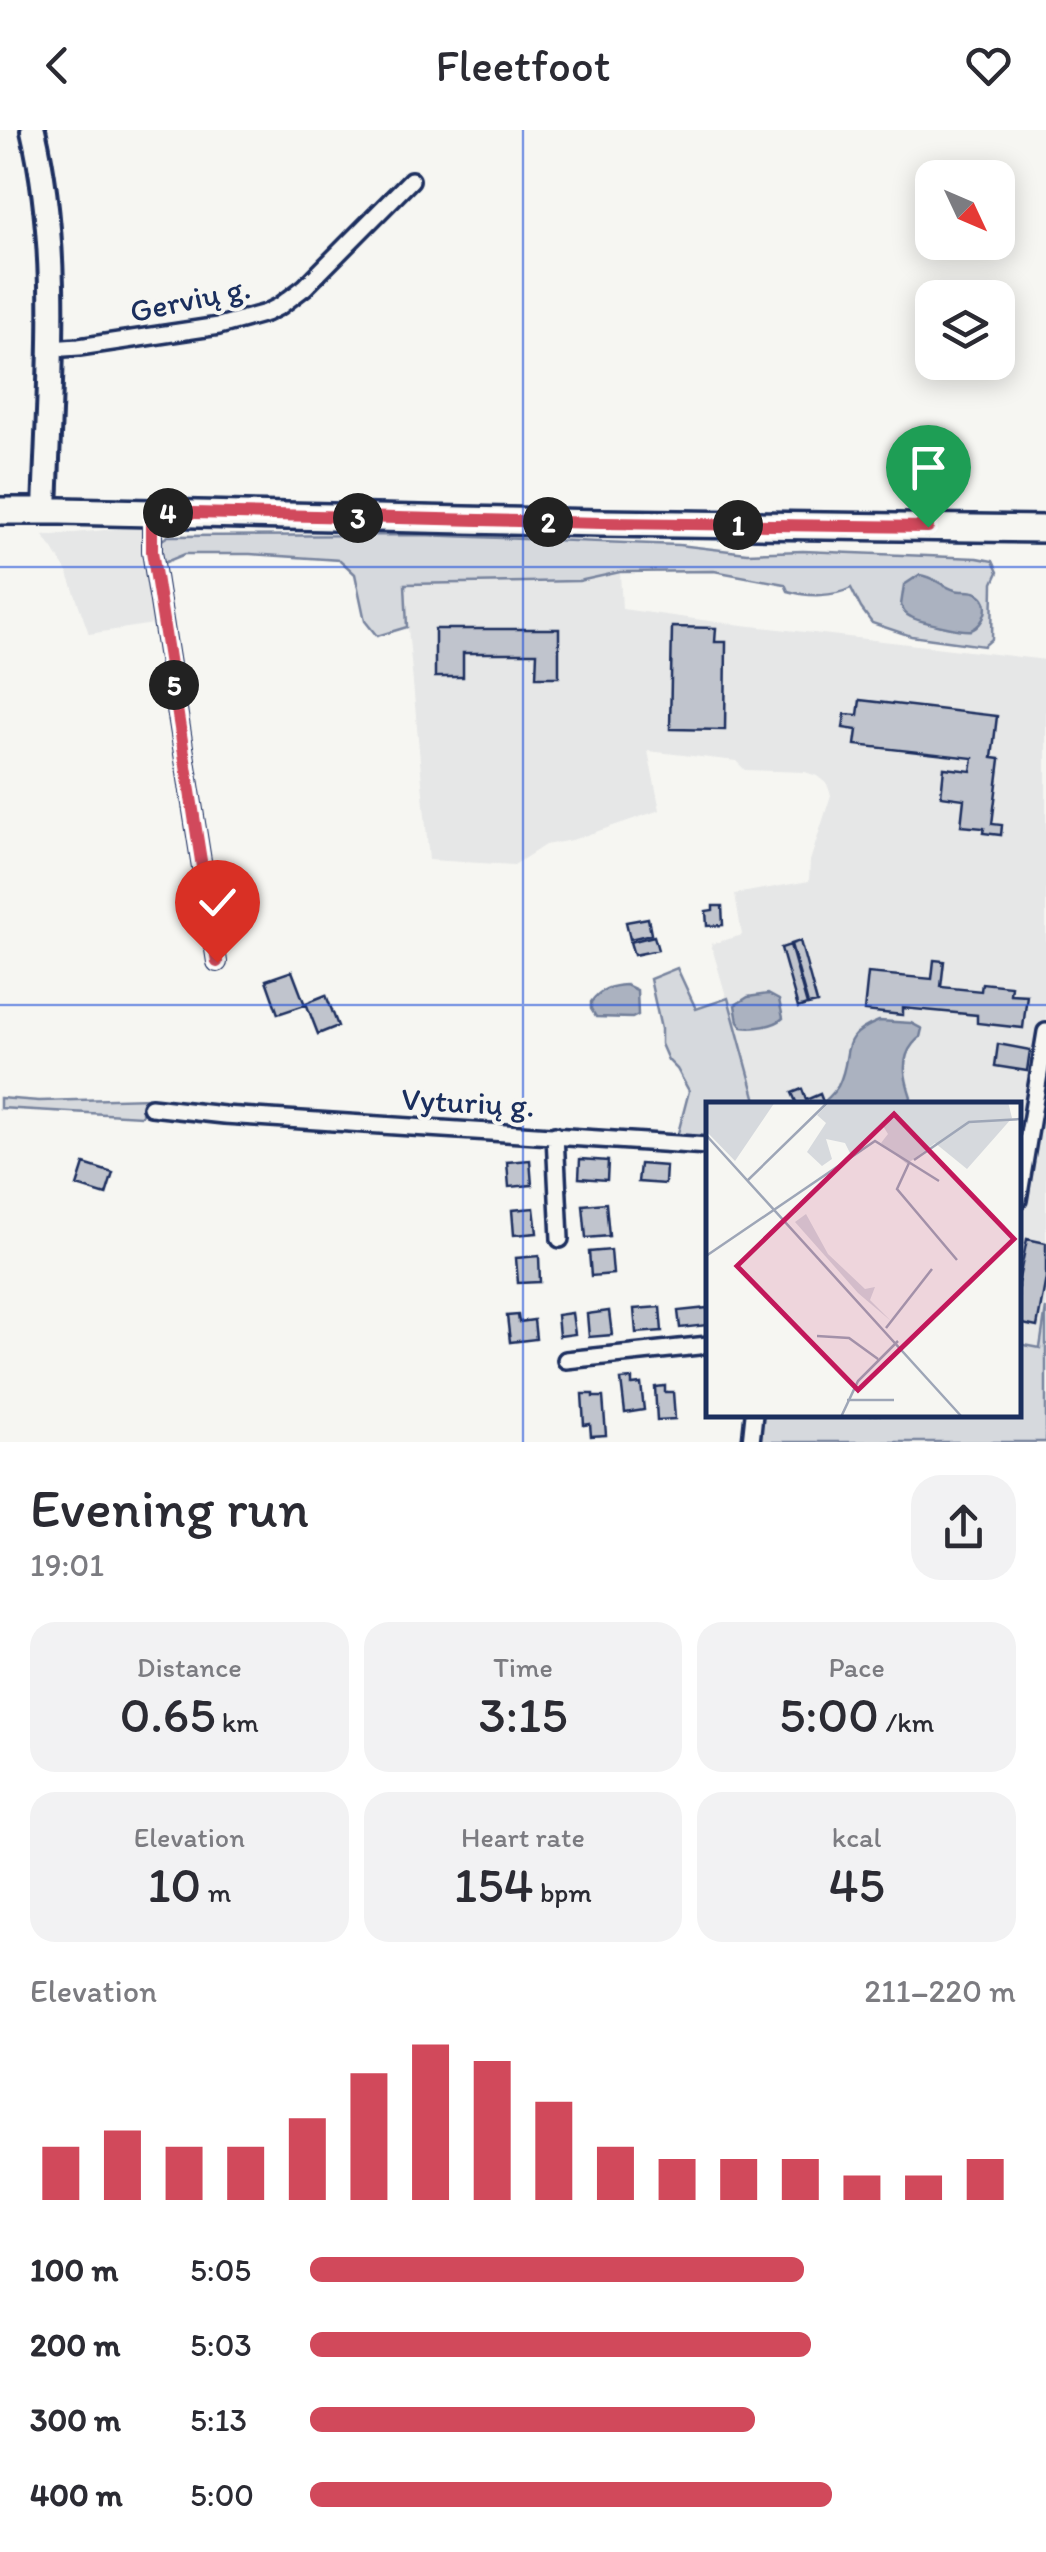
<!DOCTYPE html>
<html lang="en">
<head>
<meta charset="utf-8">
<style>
  :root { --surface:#fff; --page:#f2f2f3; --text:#2b2b33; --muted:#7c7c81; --accent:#d1495b }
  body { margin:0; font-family:Itim,sans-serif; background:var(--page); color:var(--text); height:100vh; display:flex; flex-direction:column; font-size:38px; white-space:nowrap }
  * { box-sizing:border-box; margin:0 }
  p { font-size:32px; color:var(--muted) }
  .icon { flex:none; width:55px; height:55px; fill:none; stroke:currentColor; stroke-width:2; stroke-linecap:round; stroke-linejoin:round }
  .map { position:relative; height:1312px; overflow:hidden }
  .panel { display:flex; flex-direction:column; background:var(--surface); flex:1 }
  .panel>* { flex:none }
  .needle { width:65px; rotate:134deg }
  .fabs { position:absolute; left:915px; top:30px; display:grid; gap:20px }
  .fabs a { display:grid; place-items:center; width:100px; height:100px; border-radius:20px; background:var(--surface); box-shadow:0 5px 25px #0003; font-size:50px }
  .pin { position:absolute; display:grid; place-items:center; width:85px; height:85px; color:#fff; margin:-102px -42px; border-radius:50% 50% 50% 0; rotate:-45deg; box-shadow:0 0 10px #0007 }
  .pin .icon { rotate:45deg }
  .km { position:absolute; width:50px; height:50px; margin:-25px; border-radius:50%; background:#222; color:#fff; font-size:28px; line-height:50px; text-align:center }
  .round { display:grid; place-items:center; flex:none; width:105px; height:105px; border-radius:30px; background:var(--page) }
  .overview { display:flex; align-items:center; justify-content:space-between; height:170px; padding:0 30px }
  h1 { font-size:55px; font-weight:600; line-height:75px }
  .metrics { display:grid; grid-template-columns:repeat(3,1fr); gap:15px; height:170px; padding:10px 30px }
  .metrics div { display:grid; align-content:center; border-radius:25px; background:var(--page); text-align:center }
  .metrics b { font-size:50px; font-weight:600 }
  .metrics small { font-size:28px; font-weight:400 }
  .metrics p { font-size:28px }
  .chart { height:280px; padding:20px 30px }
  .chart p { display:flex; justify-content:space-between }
  .chart svg { width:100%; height:180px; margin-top:10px; stroke:var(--accent); stroke-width:6 }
  ul { padding:0 30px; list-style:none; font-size:32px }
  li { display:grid; grid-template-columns:160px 120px 1fr; align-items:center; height:75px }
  li i { height:25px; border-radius:12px; background:var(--accent) }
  header { display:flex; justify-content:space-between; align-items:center; height:130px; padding:0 30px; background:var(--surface); font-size:45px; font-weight:600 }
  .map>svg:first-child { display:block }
  .built { fill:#e6e7e7 }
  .green { fill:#d6d9dd; stroke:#78849e; stroke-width:2.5 }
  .water { fill:#abb2c0; stroke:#717e99; stroke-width:2.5 }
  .building { fill:#c0c4cd; stroke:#1b2f5e; stroke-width:2.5 }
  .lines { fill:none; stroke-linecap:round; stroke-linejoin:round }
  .street-casing { stroke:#1b2f5e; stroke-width:22 }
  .secondary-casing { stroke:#1b2f5e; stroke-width:30 }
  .primary-casing { stroke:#1b2f5e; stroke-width:32 }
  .street { stroke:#f6f6f2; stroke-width:15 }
  .secondary { stroke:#f6f6f2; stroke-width:22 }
  .primary { stroke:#f6f6f2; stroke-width:25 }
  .route-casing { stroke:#fff; stroke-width:20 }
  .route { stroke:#d1495b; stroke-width:12 }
  .grid { fill:none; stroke:#1d4ed8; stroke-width:2.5; stroke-opacity:0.55 }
  .labels { text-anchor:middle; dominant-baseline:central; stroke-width:8; stroke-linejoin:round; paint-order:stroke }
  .street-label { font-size:32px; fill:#1b2f5e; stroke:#f6f6f2 }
  .inset-road { fill:none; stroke:#9ea6b7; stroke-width:2.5 }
  .view { fill:#c2185b; fill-opacity:0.15; stroke:#c2185b; stroke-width:5 }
  .inset-edge { fill:none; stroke:#1b2f5e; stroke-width:5 }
</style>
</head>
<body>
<header><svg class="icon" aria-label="back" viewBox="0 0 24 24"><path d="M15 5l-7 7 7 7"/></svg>Fleetfoot<svg class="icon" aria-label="heart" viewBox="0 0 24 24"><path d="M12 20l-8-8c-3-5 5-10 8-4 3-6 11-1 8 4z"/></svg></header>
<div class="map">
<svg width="1046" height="1312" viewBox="0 0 1046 1312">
  <rect width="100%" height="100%" fill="#f6f6f2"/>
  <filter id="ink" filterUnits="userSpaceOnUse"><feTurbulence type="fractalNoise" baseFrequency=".01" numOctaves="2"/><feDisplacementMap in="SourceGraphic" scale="20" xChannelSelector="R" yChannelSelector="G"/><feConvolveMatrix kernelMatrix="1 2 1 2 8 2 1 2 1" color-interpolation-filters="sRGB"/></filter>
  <g filter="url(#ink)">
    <path class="built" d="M146,396L159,493L89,504L68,444L53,419L43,406Z
      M620,442L622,479L709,491L1046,530V1178L1040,1218L1019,1214L1018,974H757L711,814L742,805L735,764L809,751L810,731L831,665L827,654L817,646L805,642L745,640L736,631L648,621L660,680L572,710L545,715L514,735L429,730L404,454L579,451Z"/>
    <path class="green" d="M422,405L679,415L747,423L803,421L977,428L993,431L998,442L993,453L992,509L984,516L911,506L872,493L861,478L851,458C833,467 808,467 788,461L785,454L714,441L620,442L579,451L405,454L407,497L377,506L365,491L355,444L340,430L250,424H185L161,434L159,412L168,406Z
      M677,838L696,879L728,868L757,974H708V1013L677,1007L689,961L677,939L668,930L661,914V899L650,849Z
      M0,968L39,971L150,968L141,986L0,978Z
      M1046,1178V1312H758L762,1285L1018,1284L1019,1214L1040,1218Z"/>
    <path class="water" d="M919,445C933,446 941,456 955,460C962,462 971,460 977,463C993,471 985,495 971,500C964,502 917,491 911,487C904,484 904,481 901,475L904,455Z
      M626,855L637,860L638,885L632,888L596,887L591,879V872C601,859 610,856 626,855Z
      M768,864L779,870L783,888C775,896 754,899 742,897L738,892L735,875L748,867Z
      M879,891L911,893L922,899C918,914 923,902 913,914C900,930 905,949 911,967L908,974H822C828,968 834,963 838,956C855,922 834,909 879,891Z"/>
    <path class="building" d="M672,497L716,498L715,512H726L725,600L670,599Z
      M435,499H559V547H536L537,523H463V547H435Z
      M860,570L997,586L992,628L1000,629L992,694L1002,695L1001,705L983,703L984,698L961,696L964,669L941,666L944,638L971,641L973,628L855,615L857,600L843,598L845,584L858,585Z
      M713,776H722L723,795L707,796L706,781L713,780Z
      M648,788L651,804L630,809L626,792Z
      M654,806L658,820L634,825L630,812Z
      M800,811L817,873L808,875L791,814Z
      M790,815L807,875L798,878L781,818Z
      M934,830L944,831L941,857L981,861L982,853L1011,856L1010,864L1027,865L1023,898L977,893V885L903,878V885L864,881L868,843L932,849Z
      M292,841L305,875L278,884L266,850Z
      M326,865L338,896L318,904L306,873Z
      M998,914L1030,920L1027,941L995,936Z
      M802,959L806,970L820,964L823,972L797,974L792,963Z
      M580,1029L608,1031L607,1050L579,1048Z
      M530,1030L532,1055L509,1057L507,1032Z
      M84,1034L113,1043L106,1065L77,1056Z
      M640,1034L666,1036L665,1054L638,1052Z
      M606,1073L609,1106L586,1108L583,1075Z
      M534,1078L537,1103L514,1105L512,1080Z
      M1027,1109L1046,1113V1148L1037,1197L1018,1193V1154Z
      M611,1120L613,1144L591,1146L589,1122Z
      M539,1126L540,1152L518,1153L516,1128Z
      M660,1177L662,1201L636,1203L634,1179Z
      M708,1178V1195L680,1198L678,1181Z
      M609,1181L612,1205L589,1207L587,1184Z
      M572,1183L575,1204L559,1206L557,1185Z
      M518,1185L519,1192L534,1190L536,1209L510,1212L507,1186Z
      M632,1249V1255L641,1254L644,1280L625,1283L621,1250Z
      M665,1256V1262H673L675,1289L657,1290L655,1257Z
      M582,1264H593V1267H603L606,1305L591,1306L590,1294L584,1295Z"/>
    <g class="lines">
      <g class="street-casing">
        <path id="street" d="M49,219L79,217L219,196L266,183L280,176L305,157L411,50
          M152,382V421L217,832
          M151,977L224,985L708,1016
          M555,1005L560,1109
          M1018,1070L1046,902
          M566,1230L708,1215
          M751,1312L754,1284"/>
      </g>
      <g class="secondary-casing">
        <path id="secondary" d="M33,0C62,124 49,256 45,381"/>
      </g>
      <g class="primary-casing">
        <path id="primary" d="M0,381H61L601,393L1046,399"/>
      </g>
      <use href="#street" class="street"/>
      <use href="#secondary" class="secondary"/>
      <use href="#primary" class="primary"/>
    </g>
  </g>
  <g class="lines" filter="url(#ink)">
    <g class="route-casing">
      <path id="route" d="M217,832L152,421V382L602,393L928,397"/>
    </g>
    <use href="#route" class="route"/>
  </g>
  <path class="grid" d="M523,0V1312M0,437H1046M0,875H1046"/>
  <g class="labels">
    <g class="street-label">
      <text transform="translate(190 169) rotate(-12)">Gervių g.</text>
      <text transform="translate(468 972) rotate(3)">Vyturių g.</text>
    </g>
  </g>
  <g transform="translate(706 972)">
    <rect width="315" height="315" fill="#f6f6f2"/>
    <path d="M0,0H69L29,59L0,29ZM124,0H302L306,16L261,67L229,41L201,62L175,41L182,32L177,24L145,53L139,41L120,37L126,57L116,64L101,50L120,21L111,13ZM100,112L122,152L159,187L169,185L164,198L185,219L152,191L89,120Z" fill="#d6d9dd"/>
    <path class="inset-road" d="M0,33L256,315M208,58L263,20L315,17M203,61L191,87L251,158M42,78L122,0M0,154L169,39L233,79M180,226L226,167M111,234L143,236L172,257M141,298H188M135,315L152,279L192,239"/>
    <path class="view" d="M188,12L308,137L152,288L31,164Z"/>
    <rect width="315" height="315" class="inset-edge"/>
  </g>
</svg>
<div class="fabs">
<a><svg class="needle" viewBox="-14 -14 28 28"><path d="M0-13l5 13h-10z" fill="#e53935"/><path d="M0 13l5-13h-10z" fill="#7c7c81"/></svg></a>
<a><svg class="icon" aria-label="layers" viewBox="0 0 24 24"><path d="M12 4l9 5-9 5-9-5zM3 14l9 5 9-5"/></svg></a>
</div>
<div class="pin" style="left:928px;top:397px;background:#1e9e55"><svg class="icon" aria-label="arrive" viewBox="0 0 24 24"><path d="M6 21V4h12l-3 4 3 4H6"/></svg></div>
<div class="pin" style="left:217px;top:832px;background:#d93025"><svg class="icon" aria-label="check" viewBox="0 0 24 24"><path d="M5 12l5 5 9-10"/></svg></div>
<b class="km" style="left:738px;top:395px">1</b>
<b class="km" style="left:548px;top:392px">2</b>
<b class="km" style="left:358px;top:388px">3</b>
<b class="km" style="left:168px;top:383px">4</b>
<b class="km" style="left:174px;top:555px">5</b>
</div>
<section class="panel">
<div class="overview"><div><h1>Evening run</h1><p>19:01</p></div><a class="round"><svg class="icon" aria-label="share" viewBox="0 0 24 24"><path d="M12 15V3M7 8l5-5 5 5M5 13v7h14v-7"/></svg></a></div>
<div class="metrics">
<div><p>Distance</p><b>0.65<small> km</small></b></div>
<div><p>Time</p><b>3:15</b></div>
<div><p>Pace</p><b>5:00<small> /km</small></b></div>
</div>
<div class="metrics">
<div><p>Elevation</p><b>10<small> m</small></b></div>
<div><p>Heart rate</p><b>154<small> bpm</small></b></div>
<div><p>kcal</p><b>45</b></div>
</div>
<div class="chart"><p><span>Elevation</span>211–220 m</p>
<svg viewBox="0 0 160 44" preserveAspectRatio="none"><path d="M5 44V31M15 44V27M25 44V31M35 44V31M45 44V24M55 44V13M65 44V6M75 44V10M85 44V20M95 44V31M105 44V34M115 44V34M125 44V34M135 44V38M145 44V38M155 44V34"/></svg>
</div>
<ul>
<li><b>100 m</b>5:05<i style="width:70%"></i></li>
<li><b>200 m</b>5:03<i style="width:71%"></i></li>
<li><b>300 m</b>5:13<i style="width:63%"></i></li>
<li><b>400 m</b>5:00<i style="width:74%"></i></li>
</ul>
</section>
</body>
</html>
